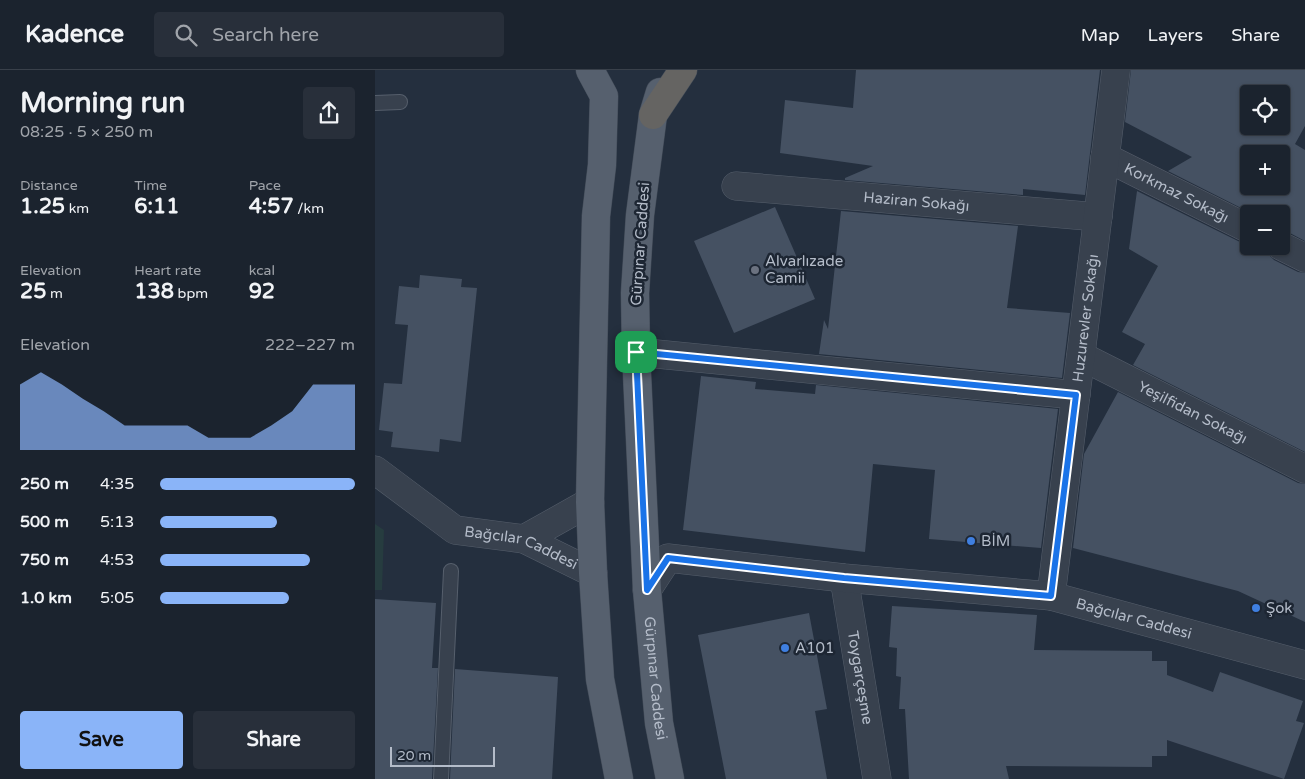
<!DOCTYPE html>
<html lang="en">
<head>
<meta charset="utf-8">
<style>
  :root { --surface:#1b232e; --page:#282f3a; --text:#f1f3f6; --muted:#a0a4aa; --line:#39404a; --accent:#8ab4f8 }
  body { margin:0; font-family:"Varela Round",sans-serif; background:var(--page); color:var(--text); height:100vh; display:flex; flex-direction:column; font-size:19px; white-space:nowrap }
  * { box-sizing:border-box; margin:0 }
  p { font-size:16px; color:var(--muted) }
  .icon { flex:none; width:28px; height:28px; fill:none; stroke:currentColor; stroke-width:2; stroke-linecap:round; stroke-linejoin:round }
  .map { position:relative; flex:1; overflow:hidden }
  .side { display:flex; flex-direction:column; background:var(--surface); width:375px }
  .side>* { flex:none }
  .controls { position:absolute; left:865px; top:15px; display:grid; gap:10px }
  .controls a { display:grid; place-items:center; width:50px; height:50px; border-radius:5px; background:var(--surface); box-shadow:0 1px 4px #0004,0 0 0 1px var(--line); font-size:25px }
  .scale { position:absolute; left:15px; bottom:12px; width:105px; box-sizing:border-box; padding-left:5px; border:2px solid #b4bcc9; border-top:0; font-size:14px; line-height:18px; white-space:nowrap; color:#b4bcc9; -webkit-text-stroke:4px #1d2633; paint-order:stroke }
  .pin { position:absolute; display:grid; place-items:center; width:42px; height:42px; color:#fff; margin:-21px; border-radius:10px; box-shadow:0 2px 8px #0006 }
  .round { display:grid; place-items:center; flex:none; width:52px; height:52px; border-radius:5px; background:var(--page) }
  .headline { display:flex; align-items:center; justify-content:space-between; height:85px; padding:0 20px }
  h1 { font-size:28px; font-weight:800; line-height:38px }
  .figures { display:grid; grid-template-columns:repeat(3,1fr); gap:8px; height:85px; padding:5px 20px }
  .figures div { display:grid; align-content:center }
  .figures b { font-size:21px; font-weight:800 }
  .figures small { font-size:14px; font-weight:400 }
  .figures p { font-size:14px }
  .chart { height:140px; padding:10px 20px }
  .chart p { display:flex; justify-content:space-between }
  .chart svg { width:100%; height:90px; margin-top:5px; fill:var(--accent); opacity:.7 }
  .cta { display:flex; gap:10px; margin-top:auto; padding:10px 20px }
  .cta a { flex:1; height:58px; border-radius:5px; background:var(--accent); color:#111; font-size:20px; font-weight:800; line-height:58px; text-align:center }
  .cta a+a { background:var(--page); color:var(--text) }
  ul { padding:0 20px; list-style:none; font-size:16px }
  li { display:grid; grid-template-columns:80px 60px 1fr; align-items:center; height:38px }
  li i { height:12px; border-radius:6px; background:var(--accent) }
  header { display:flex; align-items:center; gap:30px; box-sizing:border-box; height:70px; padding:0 25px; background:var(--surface); border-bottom:1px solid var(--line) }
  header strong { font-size:24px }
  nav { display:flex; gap:28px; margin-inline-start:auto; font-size:18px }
  .search { width:350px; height:45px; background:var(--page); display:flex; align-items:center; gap:12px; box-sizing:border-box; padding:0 18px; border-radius:5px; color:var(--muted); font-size:19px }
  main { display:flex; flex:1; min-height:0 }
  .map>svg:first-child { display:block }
  .green { fill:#263c3f }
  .building { fill:#455162; fill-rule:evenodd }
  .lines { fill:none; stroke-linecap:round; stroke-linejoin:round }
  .service-casing { stroke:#565f6c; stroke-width:16 }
  .minor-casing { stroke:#565f6c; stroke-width:29 }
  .tertiary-casing { stroke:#565f6c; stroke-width:29 }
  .primary-casing { stroke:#414a57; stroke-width:29 }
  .trunk-casing { stroke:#434c59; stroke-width:29 }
  .service { stroke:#38414e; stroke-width:14 }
  .minor { stroke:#38414e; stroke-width:28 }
  .tertiary { stroke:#38414e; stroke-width:28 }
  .primary { stroke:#56606e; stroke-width:28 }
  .trunk { stroke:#656462; stroke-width:28 }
  .route-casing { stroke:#fff; stroke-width:10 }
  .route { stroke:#1a73e8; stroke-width:6 }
  .worship-dot { fill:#6b7280; stroke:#1d2633; stroke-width:2 }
  .shop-dot { fill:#3f7fe0; stroke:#1d2633; stroke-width:2 }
  .labels { text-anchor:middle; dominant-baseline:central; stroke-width:5; stroke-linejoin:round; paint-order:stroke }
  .street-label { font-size:15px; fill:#b4bcc9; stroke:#1d2633 }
  .poi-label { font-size:15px; fill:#b4bcc9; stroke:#1d2633; text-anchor:start }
</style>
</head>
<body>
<header>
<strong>Kadence</strong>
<div class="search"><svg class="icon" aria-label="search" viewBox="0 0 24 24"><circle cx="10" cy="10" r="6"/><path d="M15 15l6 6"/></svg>Search here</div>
<nav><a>Map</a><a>Layers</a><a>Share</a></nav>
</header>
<main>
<section class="side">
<div class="headline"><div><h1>Morning run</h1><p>08:25 · 5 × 250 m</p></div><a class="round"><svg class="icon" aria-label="share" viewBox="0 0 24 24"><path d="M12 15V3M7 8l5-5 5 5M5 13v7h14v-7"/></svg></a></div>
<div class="figures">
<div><p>Distance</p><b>1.25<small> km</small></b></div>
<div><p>Time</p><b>6:11</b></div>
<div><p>Pace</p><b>4:57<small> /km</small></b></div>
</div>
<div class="figures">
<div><p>Elevation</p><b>25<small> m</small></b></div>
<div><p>Heart rate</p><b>138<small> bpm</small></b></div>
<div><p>kcal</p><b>92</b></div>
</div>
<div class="chart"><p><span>Elevation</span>222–227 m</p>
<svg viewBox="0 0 160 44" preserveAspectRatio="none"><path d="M0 44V12L10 6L20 12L30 19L40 25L50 32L60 32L70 32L80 32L90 38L100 38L110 38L120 32L130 25L140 12L150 12L160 12V44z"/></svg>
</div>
<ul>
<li><b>250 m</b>4:35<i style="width:100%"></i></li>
<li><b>500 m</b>5:13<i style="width:60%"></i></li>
<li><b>750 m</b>4:53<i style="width:77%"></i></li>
<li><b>1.0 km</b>5:05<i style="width:66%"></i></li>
</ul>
<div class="cta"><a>Save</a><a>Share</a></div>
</section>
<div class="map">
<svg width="930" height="709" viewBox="0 0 930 709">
  <rect width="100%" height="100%" fill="#242f3e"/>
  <path class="green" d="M0,454L9,460L7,520H0Z"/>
  <path class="building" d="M481,0H725L710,125L648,119V125L470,110V108L498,96L405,83L410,30L478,38Z
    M756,0H930V56L920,74L930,80V171L913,162L906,161V144H878L793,101L817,87L750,52ZM874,24H906V56H874ZM874,84H906V116H874Z
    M762,121L867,173L874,174V176H890L893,184L899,190L923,202L930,203V382L758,295L770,274L747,262L783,196L754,179Z
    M400,137L440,229L359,263L319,171Z
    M466,141L643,156L632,238L695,243L687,308L444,284L449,250L453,259Z
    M45,205L87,209L86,217L102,218L86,372L65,369L64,382L16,377L18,362L4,360L9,313L27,314L33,255L20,254L24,216L44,218Z
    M326,306L381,312L380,319L440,324L441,315L683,339L666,478L554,469L560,400L498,394L490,482L308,460Z
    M743,322L923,413L930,414V552L863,521L698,478L709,384Z
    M0,529L61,533L57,598H63L57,709H0Z
    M517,536L662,545L659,580L777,581V591H792V605L838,622L845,602L928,631L921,651L929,653L909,709L792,670V686H777V697L631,696L634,709H534L530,639H524L526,607L521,606L522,578L514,577Z
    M434,543L452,639L440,641L452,709H351L323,565Z
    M80,599L183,607L177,709H75Z"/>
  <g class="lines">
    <g class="service-casing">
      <path id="service" d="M0,33L25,32
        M66,709L76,501"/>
    </g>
    <g class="minor-casing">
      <g id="minor">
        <path id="s1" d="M730,87L874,159"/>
        <path id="s2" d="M361,116L723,147"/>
        <path d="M906,176L930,188"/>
        <path d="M261,282L701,325"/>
        <path id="s3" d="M706,286L930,399"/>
        <path id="s4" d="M0,400L80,460L149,469L218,503"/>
        <path d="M149,469L215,432"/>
        <path id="s5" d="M469,508L502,709"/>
        <path id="s6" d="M676,526L741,0"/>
      </g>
    </g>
    <g class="tertiary-casing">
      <g id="tertiary">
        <path id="s7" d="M272,520L293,488L469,508L676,526L930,595"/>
      </g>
    </g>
    <g class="primary-casing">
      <g id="primary">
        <path d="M215,0L229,26L227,95L221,146L215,432L218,503L225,609L244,709"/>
        <path id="s8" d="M285,22L278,45L265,145L260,223L261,282L272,520L284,653L295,709"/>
      </g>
    </g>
    <g class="trunk-casing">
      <path id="trunk" d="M278,45L308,0"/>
    </g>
    <use href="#service" class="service"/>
    <use href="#minor" class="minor"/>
    <use href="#tertiary" class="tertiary"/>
    <use href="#primary" class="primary"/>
    <use href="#trunk" class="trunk"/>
  </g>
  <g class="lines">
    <g class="route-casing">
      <path id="route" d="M261,282L701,325L676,526L469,508L293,488L272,520Z"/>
    </g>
    <use href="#route" class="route"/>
  </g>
  <circle class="worship-dot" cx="380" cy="200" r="5"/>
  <g class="shop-dot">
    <circle cx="596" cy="471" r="5"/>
    <circle cx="881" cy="538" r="5"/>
    <circle cx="410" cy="578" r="5"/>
  </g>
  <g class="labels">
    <g class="street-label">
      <text stroke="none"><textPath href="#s1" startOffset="80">Korkmaz Sokağı</textPath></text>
      <text stroke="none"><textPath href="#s2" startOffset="181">Haziran Sokağı</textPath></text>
      <text transform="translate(265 174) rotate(-86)">Gürpınar Caddesi</text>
      <text stroke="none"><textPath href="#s6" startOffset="280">Huzurevler Sokağı</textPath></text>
      <text stroke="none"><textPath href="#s3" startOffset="125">Yeşilfidan Sokağı</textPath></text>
      <text stroke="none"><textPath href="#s4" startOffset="169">Bağcılar Caddesi</textPath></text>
      <text stroke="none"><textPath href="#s7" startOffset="509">Bağcılar Caddesi</textPath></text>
      <text stroke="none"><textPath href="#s8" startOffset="589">Gürpınar Caddesi</textPath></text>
      <text stroke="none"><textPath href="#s5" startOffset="101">Toygarçeşme</textPath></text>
    </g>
    <g class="poi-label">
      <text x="390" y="191">Alvarlızade<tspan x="390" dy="17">Camii</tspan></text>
      <text x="606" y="471">BİM</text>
      <text x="891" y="538">Şok</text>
      <text x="420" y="578">A101</text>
    </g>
  </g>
</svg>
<div class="controls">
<a><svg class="icon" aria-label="locate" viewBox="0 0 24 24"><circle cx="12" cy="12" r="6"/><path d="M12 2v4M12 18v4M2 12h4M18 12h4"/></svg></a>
<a>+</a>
<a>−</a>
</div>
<div class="scale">20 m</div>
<div class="pin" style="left:261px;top:282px;background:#1e9e55"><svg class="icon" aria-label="arrive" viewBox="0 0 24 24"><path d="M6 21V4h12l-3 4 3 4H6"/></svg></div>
</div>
</main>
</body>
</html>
